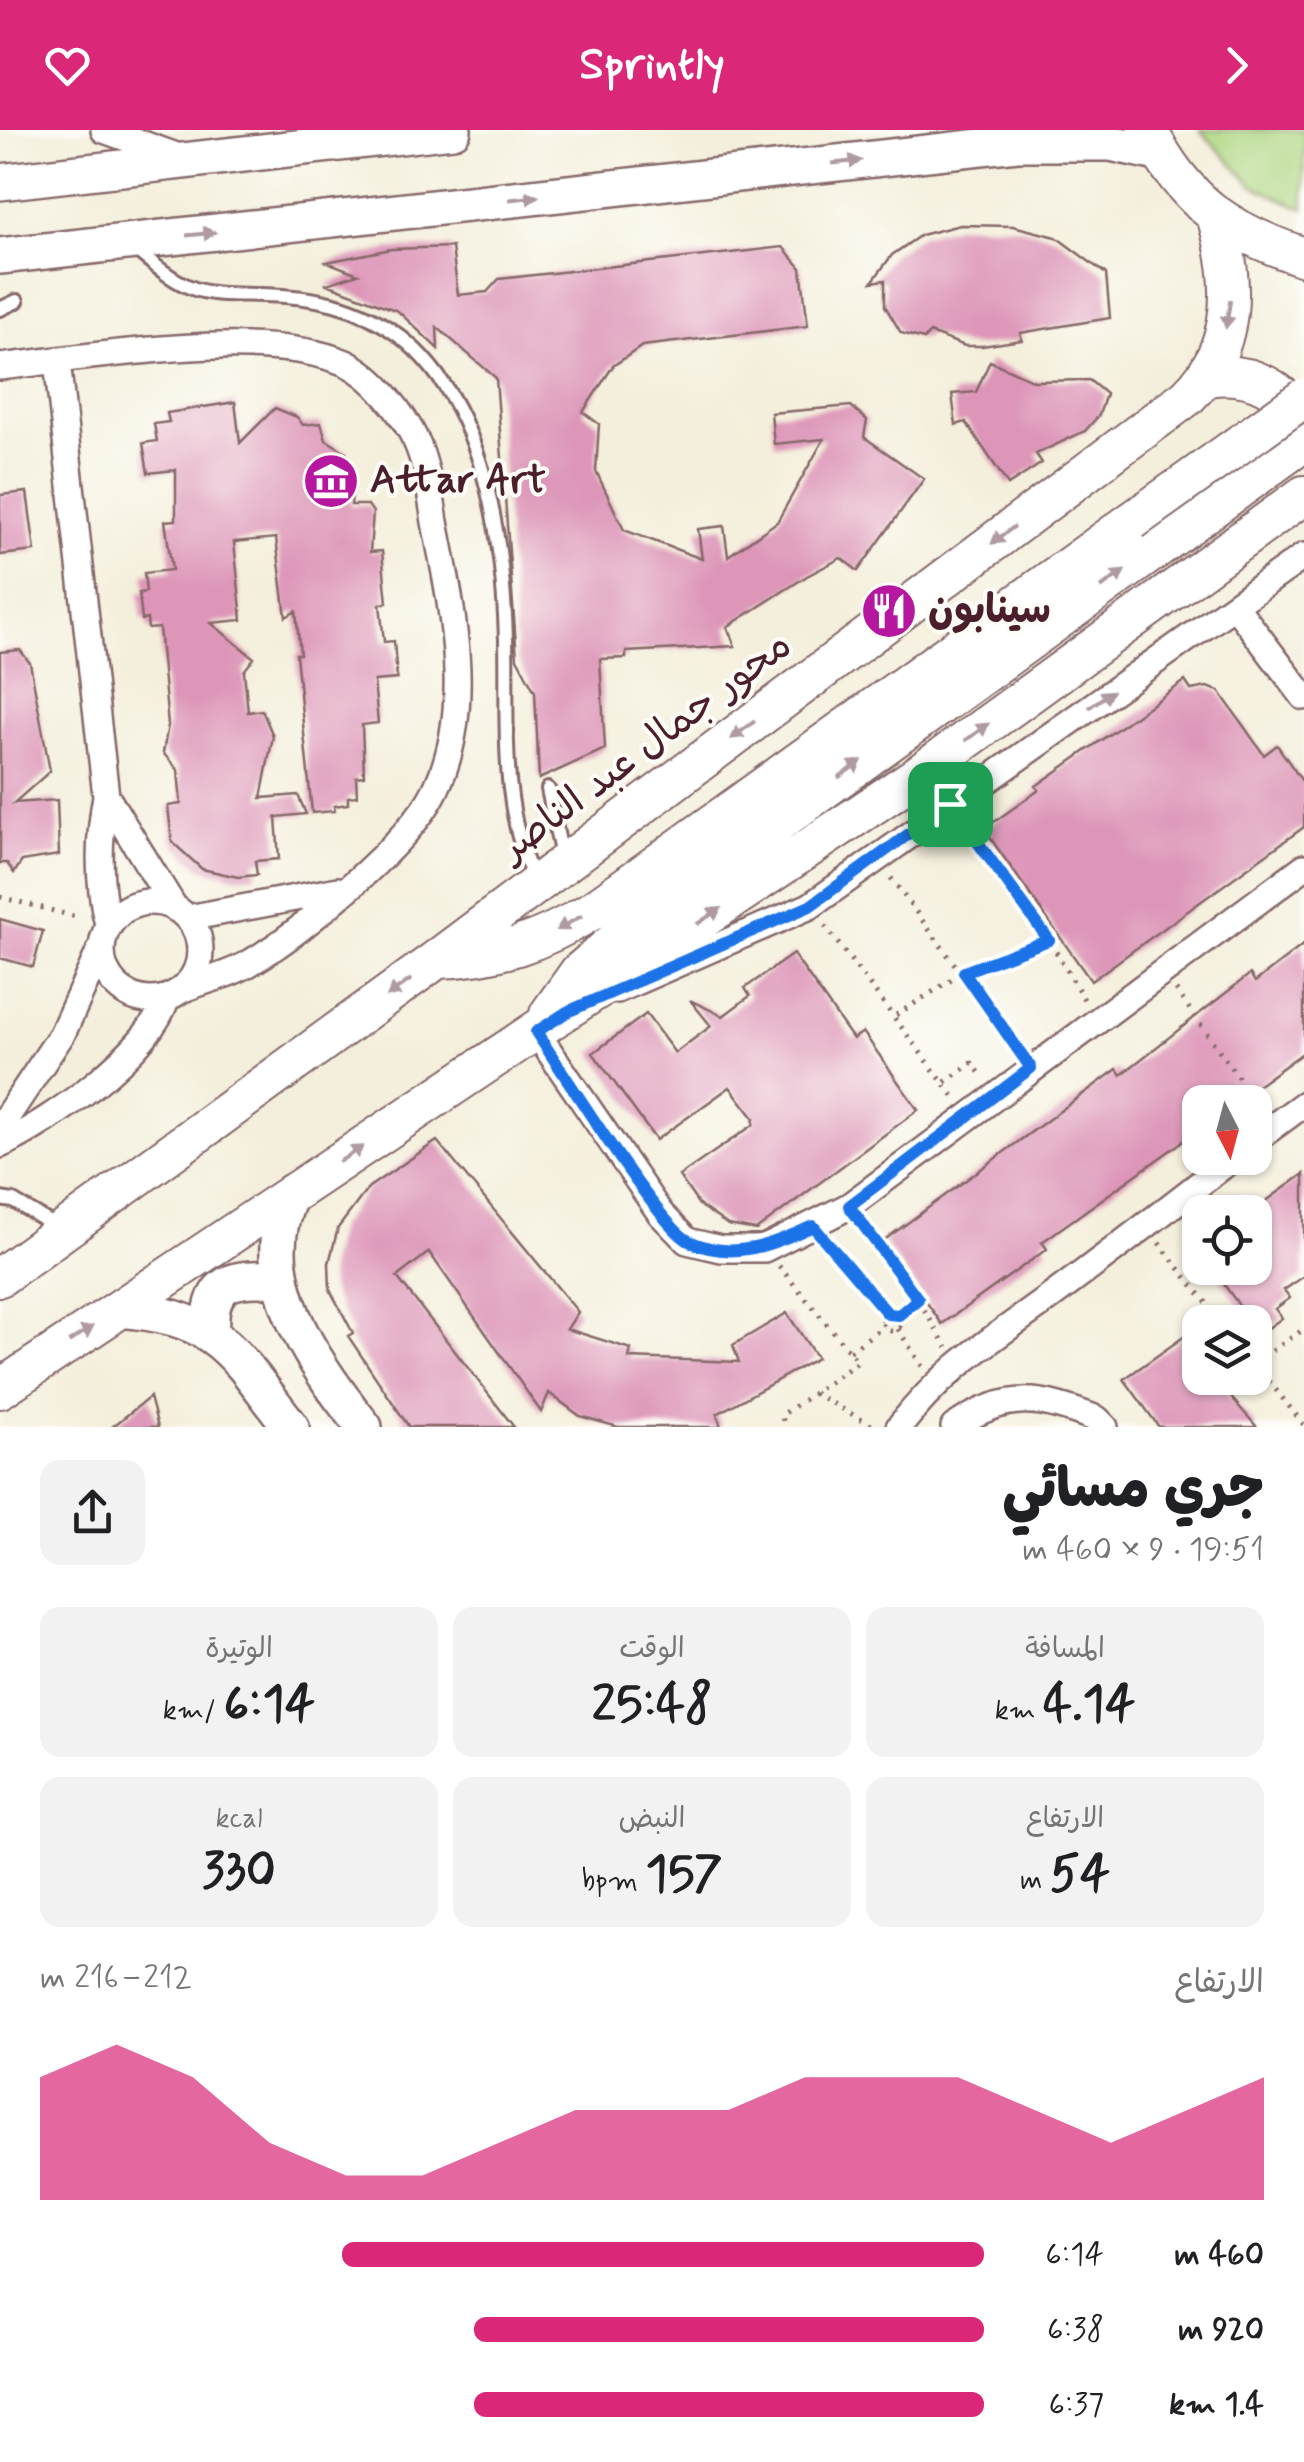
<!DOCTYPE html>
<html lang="ar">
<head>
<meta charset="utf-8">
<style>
  :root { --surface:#fff; --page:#f2f2f2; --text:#202124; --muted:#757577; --accent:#db2777 }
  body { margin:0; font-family:Mynerve,"Playpen Sans Arabic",sans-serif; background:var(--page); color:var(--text); direction:rtl; height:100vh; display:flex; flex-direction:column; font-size:38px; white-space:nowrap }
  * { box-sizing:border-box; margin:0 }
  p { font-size:32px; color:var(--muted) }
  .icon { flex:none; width:55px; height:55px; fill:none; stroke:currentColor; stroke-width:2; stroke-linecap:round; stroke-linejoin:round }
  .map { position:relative; height:1297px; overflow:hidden; direction:ltr }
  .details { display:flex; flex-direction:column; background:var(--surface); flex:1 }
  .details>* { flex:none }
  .needle { width:65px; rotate:174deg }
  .buttons { position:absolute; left:1182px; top:955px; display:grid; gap:20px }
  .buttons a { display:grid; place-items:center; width:90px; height:90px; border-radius:20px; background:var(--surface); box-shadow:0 2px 8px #0004; font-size:50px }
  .pin { position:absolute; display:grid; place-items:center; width:85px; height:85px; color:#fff; margin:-42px; border-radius:20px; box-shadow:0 5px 15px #0006 }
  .round { display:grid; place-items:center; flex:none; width:105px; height:105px; border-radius:20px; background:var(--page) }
  .head { display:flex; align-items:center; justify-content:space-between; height:170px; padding:0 40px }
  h1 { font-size:55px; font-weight:800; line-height:75px }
  .metrics { display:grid; grid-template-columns:repeat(3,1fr); gap:15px; height:170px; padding:10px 40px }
  .metrics div { display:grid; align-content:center; border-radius:20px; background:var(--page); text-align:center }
  .metrics b { font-size:50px; font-weight:800 }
  .metrics small { font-size:28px; font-weight:400 }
  .metrics p { font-size:28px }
  .chart { height:280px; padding:20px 40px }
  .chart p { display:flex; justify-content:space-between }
  .chart svg { width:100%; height:180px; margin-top:10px; fill:var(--accent); opacity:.7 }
  ul { padding:0 40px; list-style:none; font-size:32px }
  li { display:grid; grid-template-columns:160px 120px 1fr; align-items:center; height:75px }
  li i { height:25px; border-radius:12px; background:var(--accent) }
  header { display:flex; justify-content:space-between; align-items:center; height:130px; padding:0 40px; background:var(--accent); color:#fff; font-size:45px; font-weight:800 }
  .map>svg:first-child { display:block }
  .green { fill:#add681; stroke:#7c7a56; stroke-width:2.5 }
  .building { fill:#dd95b8 }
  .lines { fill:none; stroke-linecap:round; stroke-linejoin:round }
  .lane-casing { stroke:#866869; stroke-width:18 }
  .street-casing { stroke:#866869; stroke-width:30 }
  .secondary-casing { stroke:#866869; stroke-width:40 }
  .primary-casing { stroke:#866869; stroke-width:42 }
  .path { stroke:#866869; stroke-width:5; stroke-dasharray:2.5 8; stroke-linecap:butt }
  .lane { stroke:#fff; stroke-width:12 }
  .street { stroke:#fff; stroke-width:25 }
  .secondary { stroke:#fff; stroke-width:35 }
  .primary { stroke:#fff; stroke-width:38 }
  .primary-bridge-casing { stroke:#866869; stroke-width:42; stroke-linecap:butt }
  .primary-bridge { stroke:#fff; stroke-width:38 }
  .oneway { fill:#ae9aa0 }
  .route-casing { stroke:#fff; stroke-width:20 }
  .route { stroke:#1a73e8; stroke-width:12 }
  .labels { text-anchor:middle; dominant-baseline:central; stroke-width:8; stroke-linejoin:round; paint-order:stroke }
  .poi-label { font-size:40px; font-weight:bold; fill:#4a1f2b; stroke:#fdfcf7; text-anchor:start }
  .street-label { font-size:40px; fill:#4a1f2b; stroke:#fdfcf7 }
</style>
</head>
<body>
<header><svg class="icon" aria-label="forward" viewBox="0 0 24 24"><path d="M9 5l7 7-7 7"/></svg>Sprintly<svg class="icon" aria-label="heart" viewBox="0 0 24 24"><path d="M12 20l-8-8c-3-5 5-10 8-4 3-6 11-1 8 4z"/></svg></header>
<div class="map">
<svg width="1304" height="1297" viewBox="0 0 1304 1297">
  <rect width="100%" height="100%" fill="#fdfcf7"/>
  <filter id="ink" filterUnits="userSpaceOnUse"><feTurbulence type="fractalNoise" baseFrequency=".01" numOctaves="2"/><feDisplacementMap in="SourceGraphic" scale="20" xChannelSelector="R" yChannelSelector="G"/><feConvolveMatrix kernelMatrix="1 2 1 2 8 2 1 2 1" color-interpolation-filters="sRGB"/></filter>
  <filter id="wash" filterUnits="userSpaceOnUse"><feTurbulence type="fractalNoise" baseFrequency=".0048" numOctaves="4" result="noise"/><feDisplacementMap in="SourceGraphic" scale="40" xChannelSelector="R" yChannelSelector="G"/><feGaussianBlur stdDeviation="2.25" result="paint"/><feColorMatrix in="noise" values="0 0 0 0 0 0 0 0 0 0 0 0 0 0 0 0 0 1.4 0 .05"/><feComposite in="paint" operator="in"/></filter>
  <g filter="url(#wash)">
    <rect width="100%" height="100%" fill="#f4efdc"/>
    <path class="green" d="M1200,0H1304V79L1253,56Z"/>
    <g id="blocks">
      <path class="building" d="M960,95L1013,96L1056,107L1106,144L1110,188L1020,203L1022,210L982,216H965L930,203L924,209L901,203L885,176V150L872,152L892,125L921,105Z
        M452,117L458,165L487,162L499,149L783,117L801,138L808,196L642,216L613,236L583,282L599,294L596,341L624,400L702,429L698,399L724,396L728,426L777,392L824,309L774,314L771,283L851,276L867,290L864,307L924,349L858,441L841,428L807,446L727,497L735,516L626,522V528L600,529L605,619L539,649L535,562L517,528L496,248L437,197L438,219L398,181L327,154L358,144L327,132L391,119Z
        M990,231L1034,251L1089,250L1106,264L1099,285L1085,301L1036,324L1042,333L1008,355L966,292L956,295L952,264L976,262Z
        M235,272L240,313L275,278L297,287L303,295L321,293L326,310L346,322L353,354L351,375H368L373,382L370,422L382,421L387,473L380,474L384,512L394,511L397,549L374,551L378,593L362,595L364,646L356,647L357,666L348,667V674L334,676L335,681L312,683L296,524H300L296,481L286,487L276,408L234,412L242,490L211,493L254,528L244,541L248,582L262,580L273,606L261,668L298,665L306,684L276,687L279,729L255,731L257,745L238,747L202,739L172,712L168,676L181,674L178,640L163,623L168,595L159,498L148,499L147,489L142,490L139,463L146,462L144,443L172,440L165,391L176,390V340L148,343L143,313L157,311L154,294L169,292L167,283Z
        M27,362L35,421L0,425V365Z
        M20,520L30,533L50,641L14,673L57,670L59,725L22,731L14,743L7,733H0V522Z
        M1185,551L1191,560L1207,557L1219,561L1264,625L1277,615L1304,654V697L1091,851L984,699L1039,660L1036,656Z
        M0,789L43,801L33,837L0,828Z
        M1304,814V922L1235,972H1200V999L1042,1112L1047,1119L942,1194L883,1111L1117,939L1121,945L1250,844L1255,852Z
        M793,824L853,909L863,902L918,980L756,1100L728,1095L699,1075L679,1046L753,995L754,988L730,957L656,1010L593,923L646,884L675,923L711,896L690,870L723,886L750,866L745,858Z
        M437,1011L578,1182L567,1199L631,1219L629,1228L739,1232L733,1215L787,1183L817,1228L717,1284L721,1297H618L580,1286L549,1263L541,1282L429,1122L397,1147L514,1297H409L348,1206L353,1203L330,1160L329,1133L338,1098L369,1057Z
        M1304,1044V1146L1284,1160L1290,1168L1275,1179L1282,1188L1260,1204L1212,1138H1255V1079Z
        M1185,1206L1200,1228V1248H1214L1257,1297H1159L1124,1249Z
        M150,1267L158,1297H112Z"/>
    </g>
  </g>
  <g filter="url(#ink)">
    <use href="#blocks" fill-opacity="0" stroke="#866869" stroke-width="2.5"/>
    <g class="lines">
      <g class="lane-casing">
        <path id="lane" d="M132,117C152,132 171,151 195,159C216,166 240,164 263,165C312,166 357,174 398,205C485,271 503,408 506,510C508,592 499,673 534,749
          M0,179L17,171
          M548,659L562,727
          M0,1069L13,1071L57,1097"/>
      </g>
      <g class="street-casing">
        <path id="street" d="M104,0L182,28
          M57,231L106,666C98,710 97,751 108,795
          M0,237C92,227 263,197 346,233C374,246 403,283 416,311C427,335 431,367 435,392C452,478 475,579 435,661C411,711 302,802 253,831C233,844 206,850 183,859
          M1235,476L1304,567
          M106,666L174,777
          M102 821a49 49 0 1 1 98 0a49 49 0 1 1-98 0Z
          M188,788L338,760
          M617,860L810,776L1304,426
          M536,902L660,1083L687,1111L721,1119H764L849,1076L1304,737
          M0,997L62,904L101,818
          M1255,1010L1304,974
          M0,1015C49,994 151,920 166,869
          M899,1297C950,1232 992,1211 1056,1163C1116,1119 1175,1073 1233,1028
          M954,1297C1007,1260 1040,1267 1097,1289L1105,1297"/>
      </g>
      <g class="secondary-casing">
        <path id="secondary" d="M0,52L453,0
          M0,126L1017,13H1110L1162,24
          M292,1062C249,1143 313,1234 364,1297
          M119,1179C220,1187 233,1222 291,1297
          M211,1201C208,1150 234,1146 278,1150"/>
      </g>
      <g class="primary-casing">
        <path id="primary" d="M1148,0C1185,73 1229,102 1304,127
          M1208,247C1250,240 1289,259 1304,299
          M437,829C496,828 543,811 593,780L1132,391
          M549,884L579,842L616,810L1304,312
          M0,1147L437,829L1187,267C1237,219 1236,152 1217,89
          M0,1259L915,647L1304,365"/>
      </g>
      <path class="path" d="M964,694L1049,810L1085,871
        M891,748L1018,920
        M0,767L81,788
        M825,796L954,967
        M1176,860L1260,978
        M896,885L964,842L1049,810
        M945,952L972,933L983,947
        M863,1095L918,1169L947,1218
        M1159,1113L1222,1192
        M829,1114L888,1184
        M779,1136L858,1232L782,1285L784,1297
        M883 1192a9 9 0 1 1 18 0a9 9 0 1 1-18 0Z
        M899,1185L918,1169
        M898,1199L923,1238
        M850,1221L884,1196
        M1255,1233L1304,1199
        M1256,1235L1304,1295
        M814,1263L875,1297"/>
      <use href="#lane" class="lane"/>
      <use href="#street" class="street"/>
      <use href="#secondary" class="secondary"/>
      <use href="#primary" class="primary"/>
      <g class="primary-bridge-casing">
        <path id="primary-bridge" d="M1132,391L1304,268"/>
      </g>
      <use href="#primary-bridge" class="primary-bridge"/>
    </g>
    <defs><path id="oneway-solid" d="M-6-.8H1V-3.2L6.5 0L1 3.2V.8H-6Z" transform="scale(2.5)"/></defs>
    <g class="oneway">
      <use href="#oneway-solid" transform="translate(847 32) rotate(-6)"/>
      <use href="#oneway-solid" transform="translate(524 68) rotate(-6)"/>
      <use href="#oneway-solid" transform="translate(201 104) rotate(-6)"/>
      <use href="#oneway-solid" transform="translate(1228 184) rotate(99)"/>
      <use href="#oneway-solid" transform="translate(1003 405) rotate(143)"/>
      <use href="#oneway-solid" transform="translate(1113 449) rotate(-36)"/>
      <use href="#oneway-solid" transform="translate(1101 569) rotate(-35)"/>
      <use href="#oneway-solid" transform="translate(743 600) rotate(143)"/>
      <use href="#oneway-solid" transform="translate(977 602) rotate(-36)"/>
      <use href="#oneway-solid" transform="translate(850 639) rotate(-36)"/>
      <use href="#oneway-solid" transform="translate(709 786) rotate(-34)"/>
      <use href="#oneway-solid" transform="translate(569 793) rotate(151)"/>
      <use href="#oneway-solid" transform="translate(399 858) rotate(144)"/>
      <use href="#oneway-solid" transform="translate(351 1024) rotate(-33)"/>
      <use href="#oneway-solid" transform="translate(81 1204) rotate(-33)"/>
    </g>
  </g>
  <g class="lines" filter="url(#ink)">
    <g class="route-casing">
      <path id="route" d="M950,674L1049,810L964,842L1031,938L849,1076L918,1169L899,1185L888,1184L813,1096C774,1114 733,1132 689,1111C659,1097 562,940 536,902L567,882L810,776Z"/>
    </g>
    <use href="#route" class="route"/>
  </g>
  <defs>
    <g id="museum-disc" transform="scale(2.875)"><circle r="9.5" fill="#b5179e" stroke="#fdfcf7"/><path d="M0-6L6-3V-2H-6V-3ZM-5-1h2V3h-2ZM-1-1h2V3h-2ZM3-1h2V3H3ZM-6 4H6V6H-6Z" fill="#fff"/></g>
    <g id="restaurant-disc" transform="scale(2.875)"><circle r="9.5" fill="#b5179e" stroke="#fdfcf7"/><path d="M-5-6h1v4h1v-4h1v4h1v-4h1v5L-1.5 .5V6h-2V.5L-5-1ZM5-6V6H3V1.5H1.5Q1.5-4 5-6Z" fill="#fff"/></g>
  </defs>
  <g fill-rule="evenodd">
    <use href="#museum-disc" x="331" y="351"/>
    <use href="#restaurant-disc" x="889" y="481"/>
  </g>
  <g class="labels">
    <g class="poi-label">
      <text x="370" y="351">Attar Art</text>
      <text x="928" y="481">سينابون</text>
    </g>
    <g class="street-label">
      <text transform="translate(646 617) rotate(-37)">محور جمال عبد الناصر</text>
    </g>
  </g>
</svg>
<div class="buttons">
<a><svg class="needle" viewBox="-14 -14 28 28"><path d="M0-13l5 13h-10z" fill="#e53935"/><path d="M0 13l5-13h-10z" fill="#757577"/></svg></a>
<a><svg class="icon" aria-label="locate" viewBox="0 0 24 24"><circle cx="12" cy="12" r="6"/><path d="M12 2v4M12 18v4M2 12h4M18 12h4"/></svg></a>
<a><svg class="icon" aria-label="layers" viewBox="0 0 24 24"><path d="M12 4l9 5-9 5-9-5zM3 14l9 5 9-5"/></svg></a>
</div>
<div class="pin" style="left:950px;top:674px;background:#1e9e55"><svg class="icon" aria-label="arrive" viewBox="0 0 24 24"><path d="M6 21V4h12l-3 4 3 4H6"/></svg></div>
</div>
<section class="details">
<div class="head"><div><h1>جري مسائي</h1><p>19:51 · 9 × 460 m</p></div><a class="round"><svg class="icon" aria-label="share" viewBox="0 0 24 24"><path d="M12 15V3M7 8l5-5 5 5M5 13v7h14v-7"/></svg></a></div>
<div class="metrics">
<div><p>المسافة</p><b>4.14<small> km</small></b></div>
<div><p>الوقت</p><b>25:48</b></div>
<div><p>الوتيرة</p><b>6:14<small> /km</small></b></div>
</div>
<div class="metrics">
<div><p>الارتفاع</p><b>54<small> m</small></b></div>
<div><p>النبض</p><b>157<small> bpm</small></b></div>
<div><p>kcal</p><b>330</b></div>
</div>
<div class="chart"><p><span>الارتفاع</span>212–216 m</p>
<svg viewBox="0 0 160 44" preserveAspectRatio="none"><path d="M0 44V14L10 6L20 14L30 30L40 38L50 38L60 30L70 22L80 22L90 22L100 14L110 14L120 14L130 22L140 30L150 22L160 14V44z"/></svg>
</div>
<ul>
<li><b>460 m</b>6:14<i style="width:68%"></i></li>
<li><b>920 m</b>6:38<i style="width:54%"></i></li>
<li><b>1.4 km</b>6:37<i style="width:54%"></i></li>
</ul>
</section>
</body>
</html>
